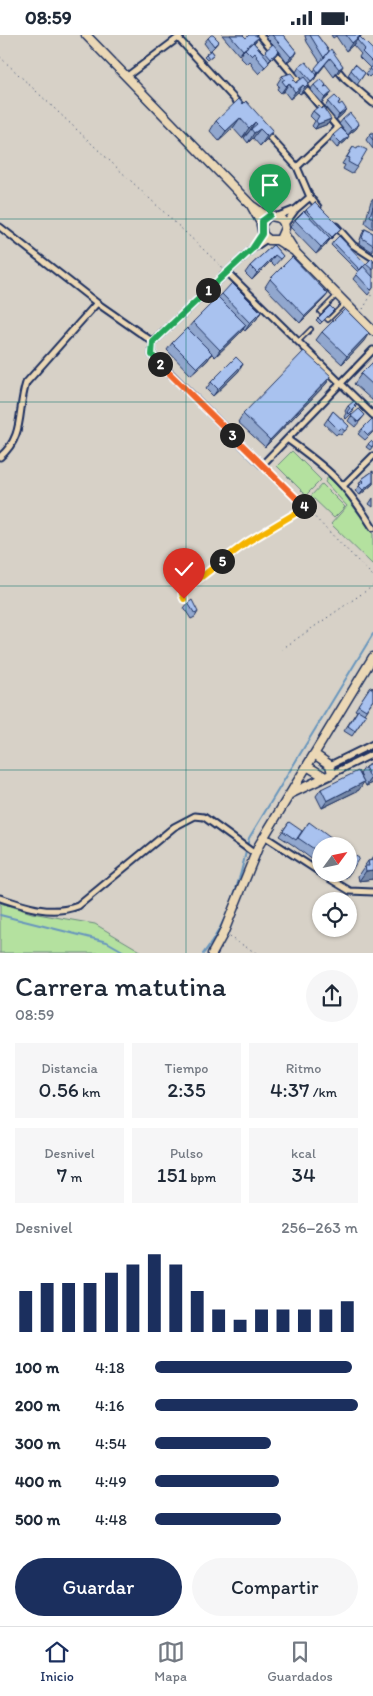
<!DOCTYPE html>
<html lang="es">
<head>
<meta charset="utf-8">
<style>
  :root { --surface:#fff; --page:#f6f6f7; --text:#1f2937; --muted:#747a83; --line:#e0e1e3; --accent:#1b2f5e }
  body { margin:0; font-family:Itim,sans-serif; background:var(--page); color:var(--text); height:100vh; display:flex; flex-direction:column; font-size:19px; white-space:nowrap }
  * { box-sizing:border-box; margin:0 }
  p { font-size:16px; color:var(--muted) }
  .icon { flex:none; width:28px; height:28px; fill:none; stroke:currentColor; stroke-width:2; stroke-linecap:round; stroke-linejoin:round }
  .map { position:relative; height:918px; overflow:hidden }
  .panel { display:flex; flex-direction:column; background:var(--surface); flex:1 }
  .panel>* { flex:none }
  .needle { width:32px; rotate:57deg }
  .fabs { position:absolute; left:312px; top:802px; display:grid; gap:10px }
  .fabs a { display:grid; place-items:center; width:45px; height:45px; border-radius:50%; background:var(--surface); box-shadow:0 1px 4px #0004; font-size:25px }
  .pin { position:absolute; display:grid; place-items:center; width:42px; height:42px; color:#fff; margin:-51px -21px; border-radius:50% 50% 50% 0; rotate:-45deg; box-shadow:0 0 5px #0007 }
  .pin .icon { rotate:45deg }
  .km { position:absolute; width:25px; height:25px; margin:-12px; border-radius:50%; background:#222; color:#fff; font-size:14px; line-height:25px; text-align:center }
  .round { display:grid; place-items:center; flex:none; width:52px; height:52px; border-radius:26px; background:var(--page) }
  .summary { display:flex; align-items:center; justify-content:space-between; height:85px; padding:0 15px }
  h1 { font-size:28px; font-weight:600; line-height:38px }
  .metrics { display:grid; grid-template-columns:repeat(3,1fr); gap:8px; height:85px; padding:5px 15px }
  .metrics div { display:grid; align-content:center; border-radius:0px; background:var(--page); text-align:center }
  .metrics b { font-size:21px; font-weight:600 }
  .metrics small { font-size:14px; font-weight:400 }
  .metrics p { font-size:14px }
  .chart { height:140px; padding:10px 15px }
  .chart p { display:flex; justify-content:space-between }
  .chart svg { width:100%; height:90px; margin-top:5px; stroke:var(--accent); stroke-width:6 }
  .primary-button { display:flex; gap:10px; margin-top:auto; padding:10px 15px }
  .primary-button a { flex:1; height:58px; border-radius:30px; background:var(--accent); color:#fff; font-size:20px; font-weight:600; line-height:58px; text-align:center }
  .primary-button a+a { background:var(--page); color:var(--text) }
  ul { padding:0 15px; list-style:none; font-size:16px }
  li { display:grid; grid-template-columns:80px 60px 1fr; align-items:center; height:38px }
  li i { height:12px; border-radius:6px; background:var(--accent) }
  .status { display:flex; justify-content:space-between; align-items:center; height:35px; padding:0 25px; background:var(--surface); direction:ltr }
  .status svg { height:14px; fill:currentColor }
  .menu { display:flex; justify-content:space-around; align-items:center; height:70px; border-top:1px solid var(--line); background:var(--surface); font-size:14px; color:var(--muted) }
  .menu a { display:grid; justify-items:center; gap:2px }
  .menu .current { color:var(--accent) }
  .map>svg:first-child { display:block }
  .green { fill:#b4e19f; stroke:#68887e }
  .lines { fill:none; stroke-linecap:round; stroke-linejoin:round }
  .stream { stroke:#6896bd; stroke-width:2 }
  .lane-casing { stroke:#1b2f5e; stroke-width:6 }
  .street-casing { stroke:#1b2f5e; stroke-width:9 }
  .secondary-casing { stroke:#1b2f5e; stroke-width:11 }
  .path { stroke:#1b2f5e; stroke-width:1; stroke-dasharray:1 4; stroke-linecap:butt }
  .lane { stroke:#ebd8b6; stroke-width:2.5 }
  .street { stroke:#ebd8b6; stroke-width:5 }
  .secondary { stroke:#ebd8b6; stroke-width:8 }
  .wall { fill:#91a7ce; stroke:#1b2f5e }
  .shaded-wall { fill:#7688a7; stroke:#1b2f5e }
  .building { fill:#a9c2ef; stroke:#1b2f5e }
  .split-1-casing { stroke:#fff; stroke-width:10 }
  .split-2-casing { stroke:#fff; stroke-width:10 }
  .split-3-casing { stroke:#fff; stroke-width:10 }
  .split-4-casing { stroke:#fff; stroke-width:10 }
  .split-5-casing { stroke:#fff; stroke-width:10 }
  .split-6-casing { stroke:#fff; stroke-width:10 }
  .split-1 { stroke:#22a559; stroke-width:6 }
  .split-2 { stroke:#22a559; stroke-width:6 }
  .split-3 { stroke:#f0652b; stroke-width:6 }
  .split-4 { stroke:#f0652b; stroke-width:6 }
  .split-5 { stroke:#f5b400; stroke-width:6 }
  .split-6 { stroke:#f5b400; stroke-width:6 }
  .grid { fill:none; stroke:#0f766e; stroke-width:1; stroke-opacity:0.55 }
</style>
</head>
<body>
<div class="status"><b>08:59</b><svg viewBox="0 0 49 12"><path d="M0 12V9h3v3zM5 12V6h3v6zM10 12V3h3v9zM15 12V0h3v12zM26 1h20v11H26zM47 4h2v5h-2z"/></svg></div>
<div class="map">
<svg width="373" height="919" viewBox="0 0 373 919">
  <rect width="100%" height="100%" fill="#d7d1c7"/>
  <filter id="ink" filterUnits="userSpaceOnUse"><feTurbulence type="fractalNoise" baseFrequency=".02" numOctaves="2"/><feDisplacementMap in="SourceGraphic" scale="10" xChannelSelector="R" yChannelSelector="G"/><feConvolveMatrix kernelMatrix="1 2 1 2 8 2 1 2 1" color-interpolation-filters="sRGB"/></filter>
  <g filter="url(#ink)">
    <path class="green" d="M292,416L321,445L306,460L277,431Z
      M328,442L343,457L373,499V530L331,489L347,471L325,447Z
      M322,449L345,472L334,483L311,461Z
      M0,868L32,878L95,889L144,918H0Z"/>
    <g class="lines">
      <path class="stream" d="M0,880L107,907L128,919
        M203,919C229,887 241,842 249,803L373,599"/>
      <g class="lane-casing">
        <path id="lane" d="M336,261L320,277L328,285L345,268
          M299,306L311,294"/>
      </g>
      <g class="street-casing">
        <path id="street" d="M260,0L338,93L297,132
          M178,3L240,70
          M336,33L345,44L373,68
          M126,42L182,0
          M264,96L297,132L310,162L318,172
          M278,181L296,174
          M285,189L296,174L310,162
          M336,191L353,210L373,223
          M0,192L97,268L153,307
          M227,237L373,380
          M153,307L152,320L262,430L373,315
          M153,307L252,214L267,204
          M287,404C329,434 346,449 373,493
          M0,422C25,401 17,376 26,348L97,268
          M344,450L373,421
          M330,730L373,709
          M332,739L373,719
          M264,801L321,838
          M322,839L350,856L373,857
          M0,863C26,872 52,881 78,871L174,792L195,781L204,782L255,819"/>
      </g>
      <g class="secondary-casing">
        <path id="secondary" d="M86,0L251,170L261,188
          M252,171C257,174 262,179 267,180C276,183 283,180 285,193L281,202
          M268,181L261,190L263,200L269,205H277L294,216
          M284,199L296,218L373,296
          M307,731L325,742
          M290,759L332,739L330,730L314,719
          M212,919L223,899L259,810L373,622"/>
      </g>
      <path class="path" d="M0,22L223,233
        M363,274L373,257
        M266,433L373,541
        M184,564L182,559C190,549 201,542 211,534C241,510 273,491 306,472
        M282,614L373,551
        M229,902L258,919"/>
      <use href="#lane" class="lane"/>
      <use href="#street" class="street"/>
      <use href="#secondary" class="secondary"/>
    </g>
    <path class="wall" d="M222,0H243L246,3H258L254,8L264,18L273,9L266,2L268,0H283L297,17L294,22L287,27L279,16L275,21L268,27L263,35L259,39L251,30L252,28L250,26L247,29L240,22L243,17L239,20Z
      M305,0H317L329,16L343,31L338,38L334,42L325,30L317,40L314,45L309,49L304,56L300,59L298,57L290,64L284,56L281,58L277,54L279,51L277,49L282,41L294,45L296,48L301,44L296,37L299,32L314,36L320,27L307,7L305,1Z
      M331,0H362L360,2L373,15V38L369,42L366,39L370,33L359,22L361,19L353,10L346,16L336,1L333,3Z
      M208,3L219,6L215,11L211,15L214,19L207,25L204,22L210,16L204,8Z
      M355,29L365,38L357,50L348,40Z
      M314,50L324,52L332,57L328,62L321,68L310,55Z
      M340,66L338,69L339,70L346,74L343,79L336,85L325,72L328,67Z
      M243,69L273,96L266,105L260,111L253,103L248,108L244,103L249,97L242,103L233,93L219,106L210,96L216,86Z
      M313,76L328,89L315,94L312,91L315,86L310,81Z
      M343,84L359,89L356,94L348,100L339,89Z
      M373,97V114L366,105L369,100Z
      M333,100L346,106L337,113L330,105Z
      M353,112L357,132L352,139L343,134L345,130L342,129Z
      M373,163V194L365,188L371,166Z
      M306,175L337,198L328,207L325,211L316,219L290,192L295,185L305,177Z
      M365,194L373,198V217L359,208L362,199Z
      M333,207L366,229L373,224V253L368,260L353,244L358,237L331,210Z
      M273,210L283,221L274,231L270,227L252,245L245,238L250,231Z
      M270,244L328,259L322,266L300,288L265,252Z
      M222,259L261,277L256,285L245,296L243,294L241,297L215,322L212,319L207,326L191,340L167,315L172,308L188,293L193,287L219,262Z
      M332,277L320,289L316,285L318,283Z
      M322,297L364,306L342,329L316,305Z
      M373,327V366L354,349L361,339Z
      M243,329L238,337L213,361L206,354L211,347Z
      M331,341L326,349L265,412L238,387L243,379Z
      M355,370L353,377L346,384L344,382L346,378L345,376L348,371Z
      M333,376L349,391L341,400L338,398L336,400L324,389Z
      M365,380L355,392L348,386L351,381Z
      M362,394L373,397L365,405L358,399Z
      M371,406L373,411L370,415L366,412Z
      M373,436V449L360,460L355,456L360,450L359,449L362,444Z
      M373,463V472L369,469Z
      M188,568L198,577L195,582L191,584L184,573Z
      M370,652L372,653L373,652V665L364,679L366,680L352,701L344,696L357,676L355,675Z
      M373,728V748L366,751L360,739L365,732Z
      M321,754L359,755L322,773L316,761Z
      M289,787L297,804L309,787L321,811V817L314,826L293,810L279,801Z
      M349,817L352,835L346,843L341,839H349Z
      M373,822V844L359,846L358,841L361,836L368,826H370Z"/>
    <path class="shaded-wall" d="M362,0L357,6V5L353,10L346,16L352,8Z
      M258,3L254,8L245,14L239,20L243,15Z
      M279,16L275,21L268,28L271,23Z
      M297,17L294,22L287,27L291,22Z
      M330,23L315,42L317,40L314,45L309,49L304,56L300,59L305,52L314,43Z
      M343,31L338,38L334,42L339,34Z
      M289,48L284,56L281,58L286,51Z
      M303,50L298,57L290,64L295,57Z
      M332,57L328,62L321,68L325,63Z
      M346,74L343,79L336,85L339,80Z
      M240,83L233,93L219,106L226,96Z
      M331,84L328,89L315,94L318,89Z
      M255,87L249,97L242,103L249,93Z
      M359,89L356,94L348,100L352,95Z
      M260,94L253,103L248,108L254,98Z
      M273,96L266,105L260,111L267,101Z
      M349,101L346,106L337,113L341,108Z
      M341,193L337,198L328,207L332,202Z
      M330,203L325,211L316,219L321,212Z
      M275,220L270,227L252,245L257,238Z
      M328,259L322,266L300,288L305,281Z
      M261,277L256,285L245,296L250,288Z
      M246,290L241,297L215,322L220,315Z
      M369,298L364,306L342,329L347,321Z
      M212,318L207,326L191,340L197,333Z
      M243,329L238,337L213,361L218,354Z
      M331,341L326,349L265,412L270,405Z
      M373,447V449L360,460L363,455Z
      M373,743V748L366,751L371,744Z
      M364,747L359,755L322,773L327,766Z
      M373,835V844L359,846L366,836Z"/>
    <path class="building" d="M211,0H213L219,6L214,11L208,3Z
      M230,0H243L246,3L249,0H256L258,3L243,15Z
      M272,0H283L297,17L291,22Z
      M310,0H317L329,16L324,23Z
      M346,0H361L352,8Z
      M360,2L373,15V28L362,17L365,14L357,5Z
      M253,7L267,23L269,28L265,32L256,22L257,21L255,18L252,21L245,14Z
      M273,9L279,16L271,23L265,16Z
      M331,14L343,31L339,34L330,23L318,37L315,33Z
      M211,15L214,19L209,23L206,19Z
      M306,27L317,40L311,46L299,32Z
      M355,29L365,38L360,45L351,35Z
      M373,29V37L369,34Z
      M291,38L295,43L293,45L296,48L304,42L309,48L305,52L303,50L295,57L289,48L286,51L282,46L285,44L282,41Z
      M321,44L326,50L324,52L327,51L332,57L325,63L314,50Z
      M335,61L340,66L338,68L339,70L342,68L346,74L339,80L328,67Z
      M239,64L243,69L246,66L273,96L267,101L260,94L254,98L251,94L257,89L255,87L249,93L240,83L226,96L216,86Z
      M319,71L321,74L323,72L331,84L318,89L316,86L319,81L313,76Z
      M350,78L359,89L352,95L343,84Z
      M341,93L349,101L341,108L333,100Z
      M373,97V105L369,100Z
      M359,111L367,115L357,132L348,127L350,123L347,122L353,112L357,114Z
      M315,167L341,193L332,202L306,175Z
      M373,171V183L370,181Z
      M304,176L330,203L321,212L295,185Z
      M365,194L373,198V210L362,203Z
      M339,201L366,229L360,235L333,207Z
      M273,210L283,221L280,224L275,220L257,238L250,231Z
      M292,222L328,259L305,281L270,244Z
      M372,223L373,224V235L366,229Z
      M363,231L373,242V253L371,255L356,239Z
      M232,248L261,277L250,288L222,259Z
      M218,262L246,290L220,315L193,287Z
      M330,271L334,275L322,287L318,283Z
      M345,274L369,298L347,321L322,297Z
      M187,293L212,318L197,333L172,308Z
      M304,316L331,341L270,405L243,379Z
      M236,322L243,329L218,354L211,347Z
      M373,327V350L361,339Z
      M354,366L356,368L354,370L356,372L349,379L347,377L350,373L348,371Z
      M359,374L365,380L358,387L351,381Z
      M333,376L349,391L345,396L341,393L339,395L328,384Z
      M372,384L373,385V396L368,400L362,394Z
      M371,406L373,408V410L372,412L368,409Z
      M373,436V447L363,455L359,451L364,446L362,444Z
      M192,565L198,577L195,579L188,568Z
      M370,652L373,654V665L366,675L358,670Z
      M358,675L366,680L355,696L348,691Z
      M373,728V743L371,744L365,732Z
      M358,736L364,747L327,766L321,754Z
      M289,787L302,796L296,805L283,796Z
      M309,787L332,804L325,811H321V816L320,818L298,803Z
      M349,817L359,823L352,835L349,833Z
      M373,825V835L366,836L365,831H369L368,826Z"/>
  </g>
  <g class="lines" filter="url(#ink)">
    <g class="split-1-casing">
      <path id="split-1" d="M208,255L252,214L262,199V186L270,180"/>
    </g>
    <g class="split-2-casing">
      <path id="split-2" d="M160,329L152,320L153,307L208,255"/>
    </g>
    <g class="split-3-casing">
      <path id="split-3" d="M160,329L232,400"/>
    </g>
    <g class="split-4-casing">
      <path id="split-4" d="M232,400L304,471"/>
    </g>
    <g class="split-5-casing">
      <path id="split-5" d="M222,526L246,508L306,472L304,471"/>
    </g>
    <g class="split-6-casing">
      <path id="split-6" d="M184,564L182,559L187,553L222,526"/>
    </g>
    <use href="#split-1" class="split-1"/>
    <use href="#split-2" class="split-2"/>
    <use href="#split-3" class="split-3"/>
    <use href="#split-4" class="split-4"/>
    <use href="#split-5" class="split-5"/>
    <use href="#split-6" class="split-6"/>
  </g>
  <path class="grid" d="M186,0V919M0,184H373M0,367H373M0,551H373M0,735H373"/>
</svg>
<div class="fabs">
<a><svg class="needle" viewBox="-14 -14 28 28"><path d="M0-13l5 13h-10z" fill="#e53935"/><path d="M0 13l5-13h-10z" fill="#747a83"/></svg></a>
<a><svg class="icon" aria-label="locate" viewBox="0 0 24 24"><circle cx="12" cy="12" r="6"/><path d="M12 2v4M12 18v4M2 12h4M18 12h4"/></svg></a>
</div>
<div class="pin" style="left:270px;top:180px;background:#1e9e55"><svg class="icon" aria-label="arrive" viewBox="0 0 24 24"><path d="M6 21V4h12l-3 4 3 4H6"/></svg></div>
<div class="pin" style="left:184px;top:564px;background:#d93025"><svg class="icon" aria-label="check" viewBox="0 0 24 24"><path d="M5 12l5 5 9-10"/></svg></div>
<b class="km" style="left:208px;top:255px">1</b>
<b class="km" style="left:160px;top:329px">2</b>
<b class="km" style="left:232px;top:400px">3</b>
<b class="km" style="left:304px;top:471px">4</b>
<b class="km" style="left:222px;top:526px">5</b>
</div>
<section class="panel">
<div class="summary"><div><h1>Carrera matutina</h1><p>08:59</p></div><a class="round"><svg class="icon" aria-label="share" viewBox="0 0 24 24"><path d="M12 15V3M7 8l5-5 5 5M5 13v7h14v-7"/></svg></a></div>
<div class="metrics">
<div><p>Distancia</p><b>0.56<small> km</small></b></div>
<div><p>Tiempo</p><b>2:35</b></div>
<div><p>Ritmo</p><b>4:37<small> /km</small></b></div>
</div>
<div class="metrics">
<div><p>Desnivel</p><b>7<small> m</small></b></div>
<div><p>Pulso</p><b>151<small> bpm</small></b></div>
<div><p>kcal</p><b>34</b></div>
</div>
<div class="chart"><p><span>Desnivel</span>256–263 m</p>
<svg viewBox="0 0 160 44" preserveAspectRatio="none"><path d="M5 44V24M15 44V20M25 44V20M35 44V20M45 44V15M55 44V11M65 44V6M75 44V11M85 44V24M95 44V33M105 44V38M115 44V33M125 44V33M135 44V33M145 44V33M155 44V29"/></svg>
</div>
<ul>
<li><b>100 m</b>4:18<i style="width:97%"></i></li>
<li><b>200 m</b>4:16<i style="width:100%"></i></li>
<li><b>300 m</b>4:54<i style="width:57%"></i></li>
<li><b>400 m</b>4:49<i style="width:61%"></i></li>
<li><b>500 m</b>4:48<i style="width:62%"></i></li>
</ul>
<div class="primary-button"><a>Guardar</a><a>Compartir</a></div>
</section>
<nav class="menu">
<a class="current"><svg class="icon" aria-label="home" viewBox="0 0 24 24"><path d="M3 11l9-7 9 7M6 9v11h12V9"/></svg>Inicio</a>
<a><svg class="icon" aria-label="map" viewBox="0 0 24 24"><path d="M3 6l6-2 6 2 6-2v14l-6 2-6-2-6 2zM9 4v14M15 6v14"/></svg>Mapa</a>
<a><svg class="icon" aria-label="saved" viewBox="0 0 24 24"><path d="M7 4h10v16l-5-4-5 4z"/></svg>Guardados</a>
</nav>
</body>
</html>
